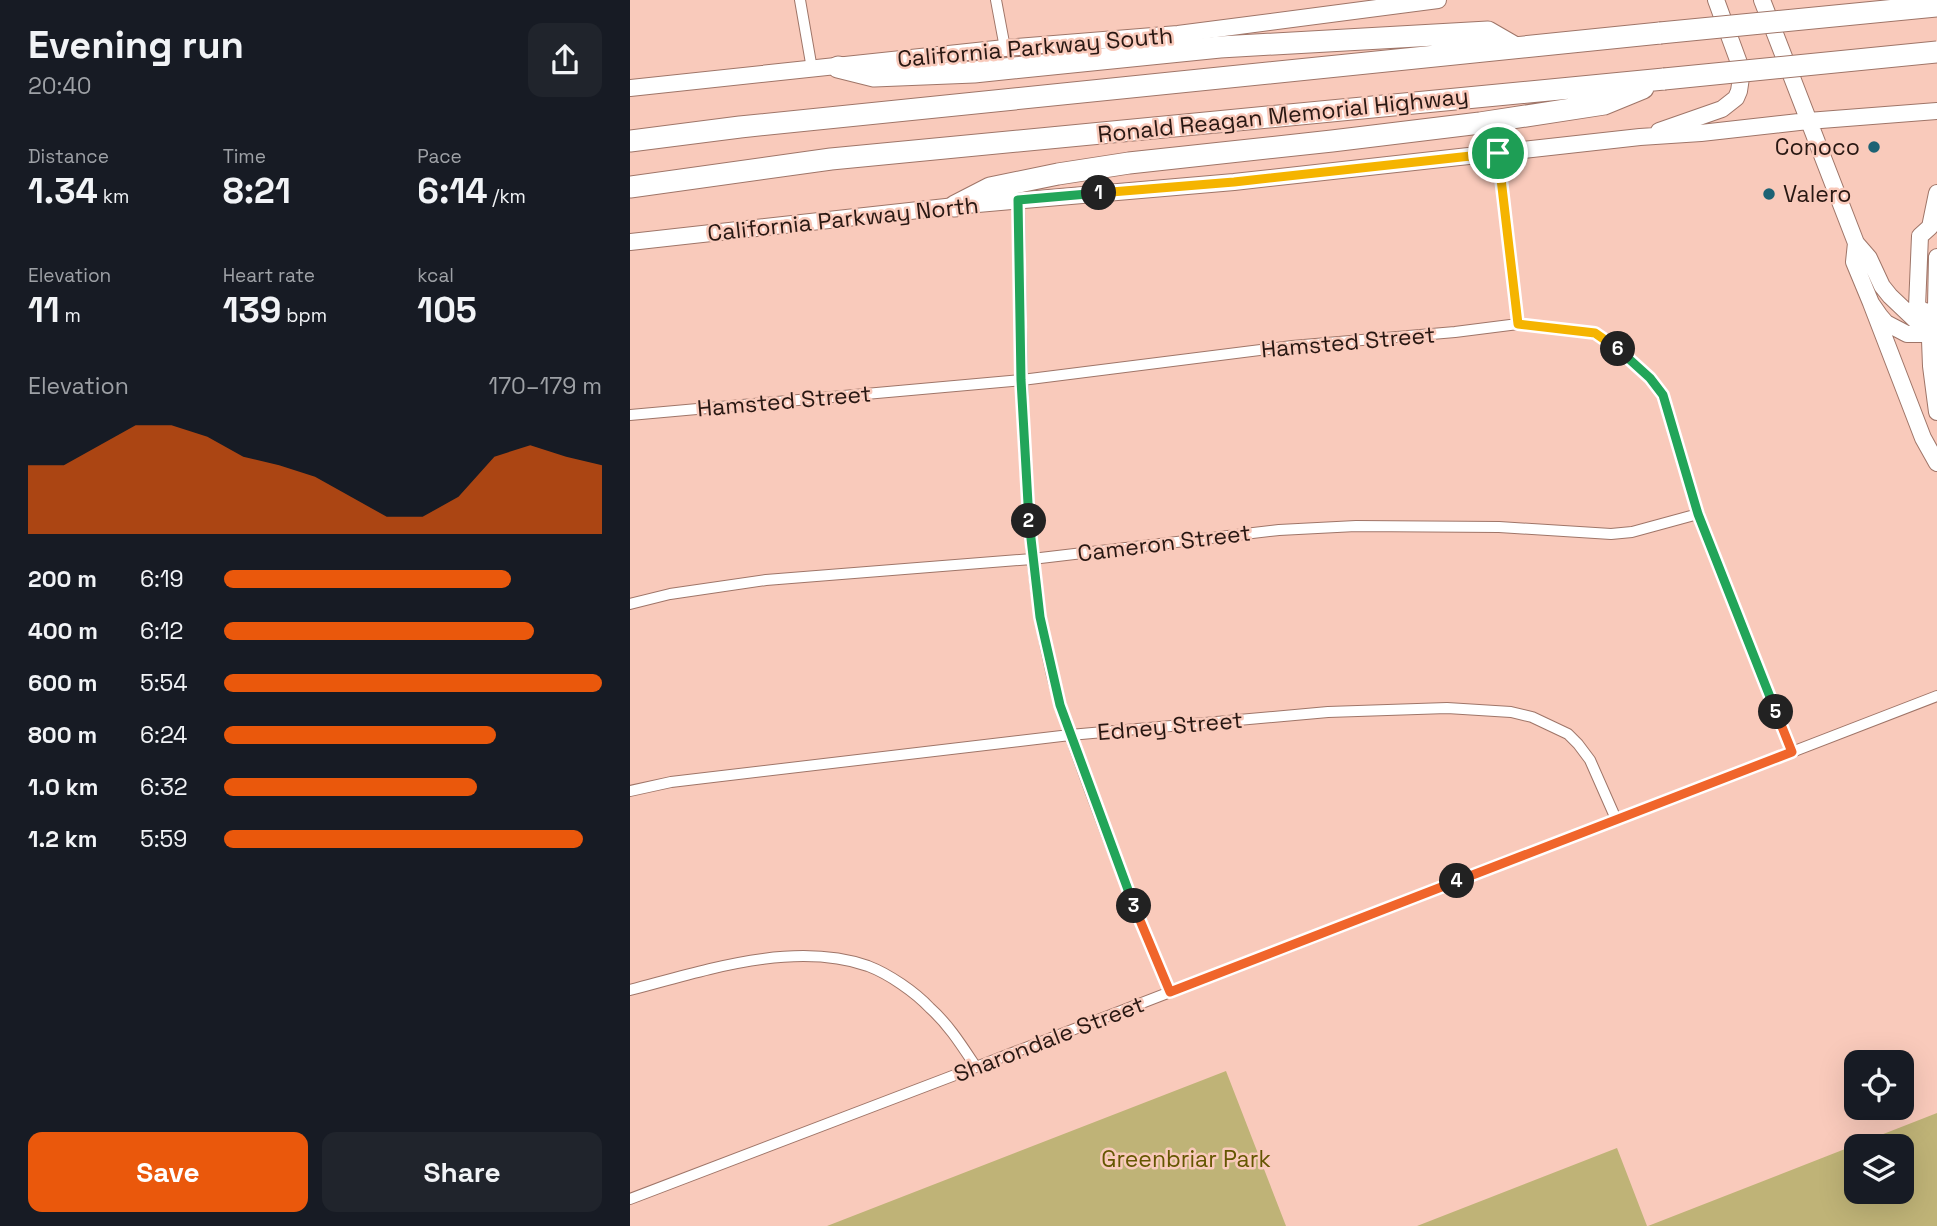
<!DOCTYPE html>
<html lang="en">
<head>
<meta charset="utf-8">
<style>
  :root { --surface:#171b24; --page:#20242c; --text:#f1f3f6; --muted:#9ea1a6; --accent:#ea580c }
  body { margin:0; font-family:"Space Grotesk",sans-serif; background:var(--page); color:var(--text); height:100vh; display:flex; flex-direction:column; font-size:26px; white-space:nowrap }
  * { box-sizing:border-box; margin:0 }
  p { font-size:23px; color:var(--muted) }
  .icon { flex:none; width:38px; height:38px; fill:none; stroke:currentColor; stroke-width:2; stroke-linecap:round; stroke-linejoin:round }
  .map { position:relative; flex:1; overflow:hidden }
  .drawer { display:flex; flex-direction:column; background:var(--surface); width:630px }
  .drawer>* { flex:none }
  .buttons { position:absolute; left:1214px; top:1050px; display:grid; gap:14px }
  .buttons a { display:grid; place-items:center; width:70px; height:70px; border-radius:14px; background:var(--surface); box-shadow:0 7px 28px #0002; font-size:35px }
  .pin { position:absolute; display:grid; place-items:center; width:60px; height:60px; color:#fff; margin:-30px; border:4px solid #fff; border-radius:50%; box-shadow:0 2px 7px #0007 }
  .km { position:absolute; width:35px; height:35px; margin:-18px; border-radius:50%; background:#222; color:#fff; font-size:19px; line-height:35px; text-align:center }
  .round { display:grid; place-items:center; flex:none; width:74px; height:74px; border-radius:14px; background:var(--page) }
  .summary { display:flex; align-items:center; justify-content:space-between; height:119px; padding:0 28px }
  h1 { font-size:38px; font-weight:700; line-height:52px }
  .stats { display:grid; grid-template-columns:repeat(3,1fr); gap:10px; height:119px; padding:7px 28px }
  .stats div { display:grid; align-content:center }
  .stats b { font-size:35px; font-weight:700 }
  .stats small { font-size:19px; font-weight:400 }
  .stats p { font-size:19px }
  .chart { height:196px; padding:14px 28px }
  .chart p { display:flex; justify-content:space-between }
  .chart svg { width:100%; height:126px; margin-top:7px; fill:var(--accent); opacity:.7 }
  .cta { display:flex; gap:14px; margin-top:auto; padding:14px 28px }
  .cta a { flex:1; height:80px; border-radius:14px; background:var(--accent); color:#fff; font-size:28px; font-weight:700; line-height:80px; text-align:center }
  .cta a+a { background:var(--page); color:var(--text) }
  ul { padding:0 28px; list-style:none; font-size:23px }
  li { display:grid; grid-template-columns:112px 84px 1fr; align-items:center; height:52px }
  li i { height:18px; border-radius:9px; background:var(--accent) }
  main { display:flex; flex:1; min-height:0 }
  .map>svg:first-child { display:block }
  .green { fill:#bfb377; fill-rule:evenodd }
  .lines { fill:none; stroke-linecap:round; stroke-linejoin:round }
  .minor-casing { stroke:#9f7568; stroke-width:12 }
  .secondary-casing { stroke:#9f7568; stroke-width:18 }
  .motorway-casing { stroke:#9f7568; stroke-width:23 }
  .minor { stroke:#fff; stroke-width:10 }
  .secondary { stroke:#fff; stroke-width:16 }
  .motorway { stroke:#fff; stroke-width:21 }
  .motorway-bridge-casing { stroke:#9f7568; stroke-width:23; stroke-linecap:butt }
  .motorway-bridge { stroke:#fff; stroke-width:21 }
  .split-1-casing { stroke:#fff; stroke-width:14 }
  .split-2-casing { stroke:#fff; stroke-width:14 }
  .split-3-casing { stroke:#fff; stroke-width:14 }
  .split-4-casing { stroke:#fff; stroke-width:14 }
  .split-5-casing { stroke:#fff; stroke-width:14 }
  .split-6-casing { stroke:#fff; stroke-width:14 }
  .split-7-casing { stroke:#fff; stroke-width:14 }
  .split-1 { stroke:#f5b400; stroke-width:9 }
  .split-2 { stroke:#22a559; stroke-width:9 }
  .split-3 { stroke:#22a559; stroke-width:9 }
  .split-4 { stroke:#f0652b; stroke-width:9 }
  .split-5 { stroke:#f0652b; stroke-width:9 }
  .split-6 { stroke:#22a559; stroke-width:9 }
  .split-7 { stroke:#f5b400; stroke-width:9 }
  .poi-dot { fill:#1d6274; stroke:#f9cabb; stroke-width:2.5 }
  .labels { text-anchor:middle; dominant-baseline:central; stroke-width:5; stroke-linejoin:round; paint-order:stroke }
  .street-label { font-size:23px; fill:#281712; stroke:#f9cabb }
  .poi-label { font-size:23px; fill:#281712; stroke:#f9cabb; text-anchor:end }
  .park-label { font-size:23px; fill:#645601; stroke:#f9cabb }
</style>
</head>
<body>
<main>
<section class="drawer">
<div class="summary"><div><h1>Evening run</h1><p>20:40</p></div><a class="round"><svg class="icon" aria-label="share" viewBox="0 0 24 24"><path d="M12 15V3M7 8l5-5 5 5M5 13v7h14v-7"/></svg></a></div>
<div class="stats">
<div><p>Distance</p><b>1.34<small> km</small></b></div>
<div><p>Time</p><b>8:21</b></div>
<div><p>Pace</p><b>6:14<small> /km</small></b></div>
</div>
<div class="stats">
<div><p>Elevation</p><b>11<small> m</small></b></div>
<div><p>Heart rate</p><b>139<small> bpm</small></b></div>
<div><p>kcal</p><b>105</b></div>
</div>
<div class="chart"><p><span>Elevation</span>170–179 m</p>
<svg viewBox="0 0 160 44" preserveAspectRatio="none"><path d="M0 44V20L10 20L20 13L30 6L40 6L50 10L60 17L70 20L80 24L90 31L100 38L110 38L120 31L130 17L140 13L150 17L160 20V44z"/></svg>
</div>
<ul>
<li><b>200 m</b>6:19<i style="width:76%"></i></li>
<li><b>400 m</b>6:12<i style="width:82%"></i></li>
<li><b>600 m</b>5:54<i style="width:100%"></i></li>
<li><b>800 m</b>6:24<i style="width:72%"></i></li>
<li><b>1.0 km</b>6:32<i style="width:67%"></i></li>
<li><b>1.2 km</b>5:59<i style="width:95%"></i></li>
</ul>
<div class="cta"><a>Save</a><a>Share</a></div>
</section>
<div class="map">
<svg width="1307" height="1226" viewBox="0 0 1307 1226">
  <rect width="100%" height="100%" fill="#f9cabb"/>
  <path class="green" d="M596,1071L656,1226H197Z
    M1307,1113V1226H1018ZM1272,1146V1192H1227V1146Z
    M987,1148L1017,1226H787Z"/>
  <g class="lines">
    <g class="minor-casing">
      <path id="minor" d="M170,0L182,69
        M366,0L375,48
        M868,153L888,324
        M389,200C390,280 391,359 394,438C398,518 403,597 422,675C432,714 446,752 460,790C485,858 512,925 540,992
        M0,415L392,380L662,346L825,332L888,324L965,333L998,357L1020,378L1033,395L1068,514L1162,752
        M0,604L40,594L136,580L402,559L649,530L726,526L869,527L981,534L1002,532L1068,514
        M0,791L41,782L440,735L698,712L817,708L881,712L902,717L938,734L948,744L960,760L986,819
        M0,990C73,971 163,940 238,966C259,974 285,992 300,1008C319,1025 332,1046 346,1067
        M0,1199L346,1067L1307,696"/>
    </g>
    <g class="secondary-casing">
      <path id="secondary" d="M1132,0L1226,243L1239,258L1252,286L1260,296L1300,334
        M0,88L375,48L548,34L808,0
        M1029,131L1092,109L1106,98L1109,91L1112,71L1086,0
        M0,242L325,206L604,182L1010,137L1071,133L1178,121L1307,111
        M1226,243L1224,262L1241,303L1250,316L1256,323L1277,334H1300
        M1307,257L1306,306L1299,314L1301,366L1307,412
        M1241,303L1293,438L1307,463
        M1299,314L1287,307L1290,236L1300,227L1307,193"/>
    </g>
    <g class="motorway-casing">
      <path id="motorway" d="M208,67L244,76L344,72L590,47L858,32L884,47
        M0,141L110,127L1030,33
        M0,187L201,159L1034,79
        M325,206L360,188L428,174L499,163L702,141L850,123L974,104L1013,88"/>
    </g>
    <use href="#minor" class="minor"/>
    <use href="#secondary" class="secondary"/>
    <use href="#motorway" class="motorway"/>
    <g class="motorway-bridge-casing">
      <path id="motorway-bridge" d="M1030,33L1307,6
        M1034,79L1307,52"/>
    </g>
    <use href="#motorway-bridge" class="motorway-bridge"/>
  </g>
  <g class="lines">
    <g class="split-1-casing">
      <path id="split-1" d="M469,193L604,182L868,153"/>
    </g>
    <g class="split-2-casing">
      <path id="split-2" d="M399,521L391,380L388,200L469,193"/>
    </g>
    <g class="split-3-casing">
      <path id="split-3" d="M399,521L410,617L430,705L504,906"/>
    </g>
    <g class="split-4-casing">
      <path id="split-4" d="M504,906L540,992L827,881"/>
    </g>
    <g class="split-5-casing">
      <path id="split-5" d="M827,881L1162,752L1146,712"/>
    </g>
    <g class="split-6-casing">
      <path id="split-6" d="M988,349L1020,378L1033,395L1068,514L1146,712"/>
    </g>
    <g class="split-7-casing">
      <path id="split-7" d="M868,153L888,324L965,333L988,349"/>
    </g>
    <use href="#split-1" class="split-1"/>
    <use href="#split-2" class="split-2"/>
    <use href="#split-3" class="split-3"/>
    <use href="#split-4" class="split-4"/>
    <use href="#split-5" class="split-5"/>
    <use href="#split-6" class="split-6"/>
    <use href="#split-7" class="split-7"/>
  </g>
  <g class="poi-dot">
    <circle cx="1244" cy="147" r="7"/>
    <circle cx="1139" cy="194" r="7"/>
  </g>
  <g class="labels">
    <g class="street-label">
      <text transform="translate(405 47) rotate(-5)">California Parkway South</text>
      <text transform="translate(653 115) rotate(-6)">Ronald Reagan Memorial Highway</text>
      <text transform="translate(213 219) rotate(-6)">California Parkway North</text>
      <text transform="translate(718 342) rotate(-5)">Hamsted Street</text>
      <text transform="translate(154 401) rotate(-5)">Hamsted Street</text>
      <text transform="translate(534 543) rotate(-7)">Cameron Street</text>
      <text transform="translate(540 726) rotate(-5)">Edney Street</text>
      <text transform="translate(419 1039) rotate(-21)">Sharondale Street</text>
    </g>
    <g class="poi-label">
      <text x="1230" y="147">Conoco</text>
      <text x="1153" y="194" text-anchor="start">Valero</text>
    </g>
    <g class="park-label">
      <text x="556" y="1159">Greenbriar Park</text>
    </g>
  </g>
</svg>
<div class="buttons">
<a><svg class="icon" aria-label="locate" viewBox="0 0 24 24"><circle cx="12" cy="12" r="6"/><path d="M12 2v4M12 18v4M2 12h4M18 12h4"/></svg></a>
<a><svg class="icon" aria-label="layers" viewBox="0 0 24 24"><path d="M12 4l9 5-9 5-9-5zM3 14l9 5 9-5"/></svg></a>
</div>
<div class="pin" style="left:868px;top:153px;background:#1e9e55"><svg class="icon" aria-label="arrive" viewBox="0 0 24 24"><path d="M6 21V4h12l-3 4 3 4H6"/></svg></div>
<b class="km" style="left:469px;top:193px">1</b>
<b class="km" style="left:399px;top:521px">2</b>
<b class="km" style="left:504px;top:906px">3</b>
<b class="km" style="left:827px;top:881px">4</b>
<b class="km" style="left:1146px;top:712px">5</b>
<b class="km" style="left:988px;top:349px">6</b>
</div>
</main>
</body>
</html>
